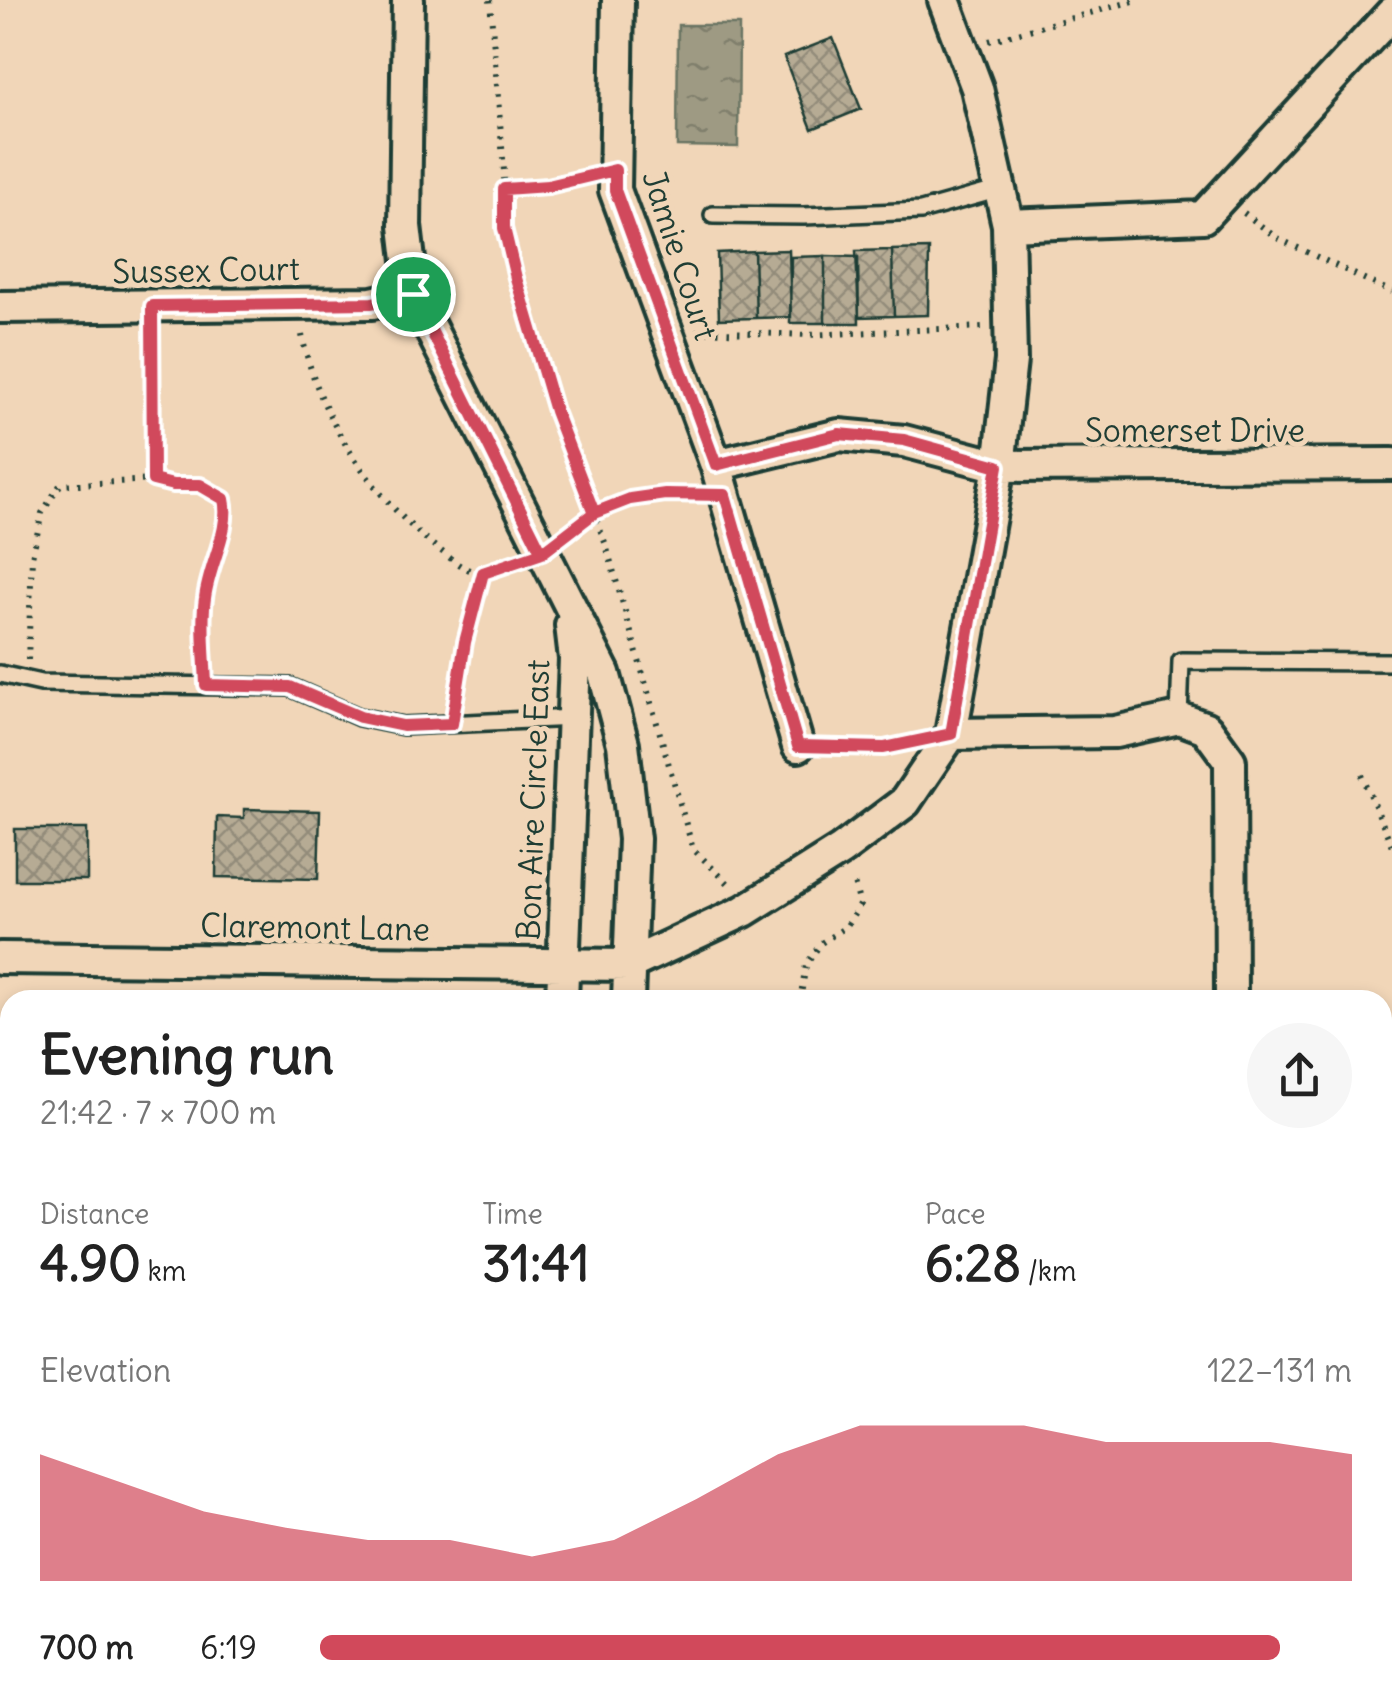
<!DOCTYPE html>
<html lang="en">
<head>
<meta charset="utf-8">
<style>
  :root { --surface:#fff; --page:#f6f6f6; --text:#222; --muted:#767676; --accent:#d1495b }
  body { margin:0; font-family:Delius,sans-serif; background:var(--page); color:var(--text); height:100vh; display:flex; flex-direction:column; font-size:38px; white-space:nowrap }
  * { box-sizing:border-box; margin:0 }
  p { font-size:32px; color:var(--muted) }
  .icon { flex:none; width:55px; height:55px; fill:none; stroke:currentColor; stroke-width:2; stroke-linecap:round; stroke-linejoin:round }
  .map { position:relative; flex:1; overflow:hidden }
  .drawer { position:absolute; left:0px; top:990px; width:1392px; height:718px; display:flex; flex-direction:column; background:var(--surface); border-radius:30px 30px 0 0; box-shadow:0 5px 15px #0003 }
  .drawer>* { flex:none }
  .pin { position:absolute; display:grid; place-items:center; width:85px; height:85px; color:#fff; margin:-42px; border:5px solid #fff; border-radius:50%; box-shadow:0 2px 10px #0007 }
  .round { display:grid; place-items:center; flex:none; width:105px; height:105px; border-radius:52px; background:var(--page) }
  .head { display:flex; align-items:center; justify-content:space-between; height:170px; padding:0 40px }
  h1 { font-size:55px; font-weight:700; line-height:75px }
  .metrics { display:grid; grid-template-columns:repeat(3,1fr); gap:15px; height:170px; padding:10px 40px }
  .metrics div { display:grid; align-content:center }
  .metrics b { font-size:50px; font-weight:700 }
  .metrics small { font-size:28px; font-weight:400 }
  .metrics p { font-size:28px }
  .chart { height:280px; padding:20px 40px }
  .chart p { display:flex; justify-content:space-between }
  .chart svg { width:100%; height:180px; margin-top:10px; fill:var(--accent); opacity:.7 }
  ul { padding:0 40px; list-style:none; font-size:32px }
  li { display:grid; grid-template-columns:160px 120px 1fr; align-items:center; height:75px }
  li i { height:25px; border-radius:12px; background:var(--accent) }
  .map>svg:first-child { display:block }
  .water { fill:url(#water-ripples); stroke:#6b7563; stroke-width:2.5 }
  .building { fill:url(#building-cross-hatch); stroke:#1f3d34; stroke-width:2.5 }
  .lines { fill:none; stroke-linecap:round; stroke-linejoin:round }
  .lane-casing { stroke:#1f3d34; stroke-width:22 }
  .street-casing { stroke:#1f3d34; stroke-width:38 }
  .secondary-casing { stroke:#1f3d34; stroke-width:50 }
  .path { stroke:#1f3d34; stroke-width:6; stroke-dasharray:2.5 8; stroke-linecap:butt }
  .lane { stroke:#f1d6b8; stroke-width:15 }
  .street { stroke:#f1d6b8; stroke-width:30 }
  .secondary { stroke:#f1d6b8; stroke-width:42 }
  .route-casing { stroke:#fff; stroke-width:20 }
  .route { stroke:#d1495b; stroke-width:12 }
  .labels { text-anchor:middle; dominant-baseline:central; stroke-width:10; stroke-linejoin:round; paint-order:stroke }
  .street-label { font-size:32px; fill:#1f3d34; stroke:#f1d6b8 }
</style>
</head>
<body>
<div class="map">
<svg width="1392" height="1706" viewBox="0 0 1392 1706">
  <defs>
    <pattern id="water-ripples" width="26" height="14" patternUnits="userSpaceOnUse" patternTransform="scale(2.5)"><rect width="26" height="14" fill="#9e9a83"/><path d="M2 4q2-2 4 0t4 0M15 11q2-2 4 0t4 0" fill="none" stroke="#807f6c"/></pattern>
    <pattern id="building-cross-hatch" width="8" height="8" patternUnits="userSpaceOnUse" patternTransform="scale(2.5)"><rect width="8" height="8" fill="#b6ab94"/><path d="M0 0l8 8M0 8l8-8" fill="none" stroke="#938c7a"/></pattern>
  </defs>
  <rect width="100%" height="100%" fill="#f1d6b8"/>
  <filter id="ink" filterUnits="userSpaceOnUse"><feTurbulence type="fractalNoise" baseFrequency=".01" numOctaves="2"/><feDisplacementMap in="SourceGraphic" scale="20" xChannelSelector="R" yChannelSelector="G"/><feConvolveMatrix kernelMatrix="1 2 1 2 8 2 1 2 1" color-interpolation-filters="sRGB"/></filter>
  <g filter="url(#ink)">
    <path class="water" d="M678,25H739L738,147L677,146Z"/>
    <path class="building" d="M833,38L861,109L812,129L784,57Z
      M929,249L928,315L894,316L892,250Z
      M789,250L791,317L756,318L754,251Z
      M892,250L894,316L859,317L856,251Z
      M754,251L756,318L719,319L717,253Z
      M825,256L858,257L859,323H825Z
      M825,256V323H790L791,257Z
      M244,809L320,811L318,879L216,877L217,817L244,818Z
      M15,829H87V880H15Z"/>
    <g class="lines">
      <g class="lane-casing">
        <path id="lane" d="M713,215L804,216L921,211L1000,189
          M0,674L41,683L290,687L359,717L403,726L574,718
          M1179,718L1181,661L1392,662
          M1352,1698V1706
          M220,1706L221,1698"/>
      </g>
      <g class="street-casing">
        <path id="street" d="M408,0L405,226L413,294L604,673L623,744L634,839L628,1000
          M618,0L615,190L716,465L798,746
          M1008,225L1203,217L1392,13
          M0,307L372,303L413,294
          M716,465L839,435L904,441L999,466L1392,464
          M951,734L1115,732L1179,718L1206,728L1230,761L1231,1000
          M0,958L628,965L744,911L841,850L905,802L951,734L999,466L1011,360L1008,225L977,88L944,0
          M562,1000L575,659L571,625
          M1382,1094H1392
          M539,1706V1698
          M1062,1706L1065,1698"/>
      </g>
      <g class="secondary-casing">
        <path id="secondary" d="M1382,1469H1392
          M0,1474H10"/>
      </g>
      <path class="path" d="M490,0L504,171L505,228L516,278L555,411L606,545L693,849L730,885
        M989,41L1137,0
        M504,189L548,187L585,179
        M1244,213L1277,238L1392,292
        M696,331L808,335L984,327
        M152,333L153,480L173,485H200L225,499C232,532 208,565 204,600C202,620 204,643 205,664
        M302,335C318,417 374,501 441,551C453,560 465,572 481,572C492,573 507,565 518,562
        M566,532C610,502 642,493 694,494
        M28,660L32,557L42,513L60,485L153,480
        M455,703L465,641L483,573
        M824,747L906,745
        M1362,775L1392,846
        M800,1000L806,965L821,943L846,927L860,905L853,879"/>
      <use href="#lane" class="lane"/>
      <use href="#street" class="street"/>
      <use href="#secondary" class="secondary"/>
    </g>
  </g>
  <g class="lines" filter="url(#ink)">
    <g class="route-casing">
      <path id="route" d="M413,294L372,303L152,306L153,480L173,485H200L224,499C231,530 209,564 205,598C201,626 205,657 206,685L290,687L360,717L403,726L452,724L465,642L483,573L542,553L594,513L630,499L665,494L725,495L798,746L884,748L951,734L998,466L904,440L839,434L716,465L615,190V170L548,186L504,189V228L516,278L555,411L594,513L542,553L413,294"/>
    </g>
    <use href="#route" class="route"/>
  </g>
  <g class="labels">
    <g class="street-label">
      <text transform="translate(680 255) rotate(72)">Jamie Court</text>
      <text transform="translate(206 270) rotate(-1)">Sussex Court</text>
      <text x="1195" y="430">Somerset Drive</text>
      <text transform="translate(533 800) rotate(-88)">Bon Aire Circle East</text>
      <text transform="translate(315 927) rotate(1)">Claremont Lane</text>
    </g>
  </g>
</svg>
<div class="pin" style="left:413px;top:294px;background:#1e9e55"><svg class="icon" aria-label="arrive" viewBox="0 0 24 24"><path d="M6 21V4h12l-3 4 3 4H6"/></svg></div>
<section class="drawer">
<div class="head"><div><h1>Evening run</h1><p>21:42 · 7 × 700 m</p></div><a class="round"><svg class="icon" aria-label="share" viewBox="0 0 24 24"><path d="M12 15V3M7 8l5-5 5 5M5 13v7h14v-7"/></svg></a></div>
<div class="metrics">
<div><p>Distance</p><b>4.90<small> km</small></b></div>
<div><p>Time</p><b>31:41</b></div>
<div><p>Pace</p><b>6:28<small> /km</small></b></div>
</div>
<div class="chart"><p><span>Elevation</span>122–131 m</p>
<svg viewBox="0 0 160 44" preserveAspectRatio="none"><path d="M0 44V13L10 20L20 27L30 31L40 34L50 34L60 38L70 34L80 24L90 13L100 6L110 6L120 6L130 10L140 10L150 10L160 13V44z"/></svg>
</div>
<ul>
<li><b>700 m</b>6:19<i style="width:93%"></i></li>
</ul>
</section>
</div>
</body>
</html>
